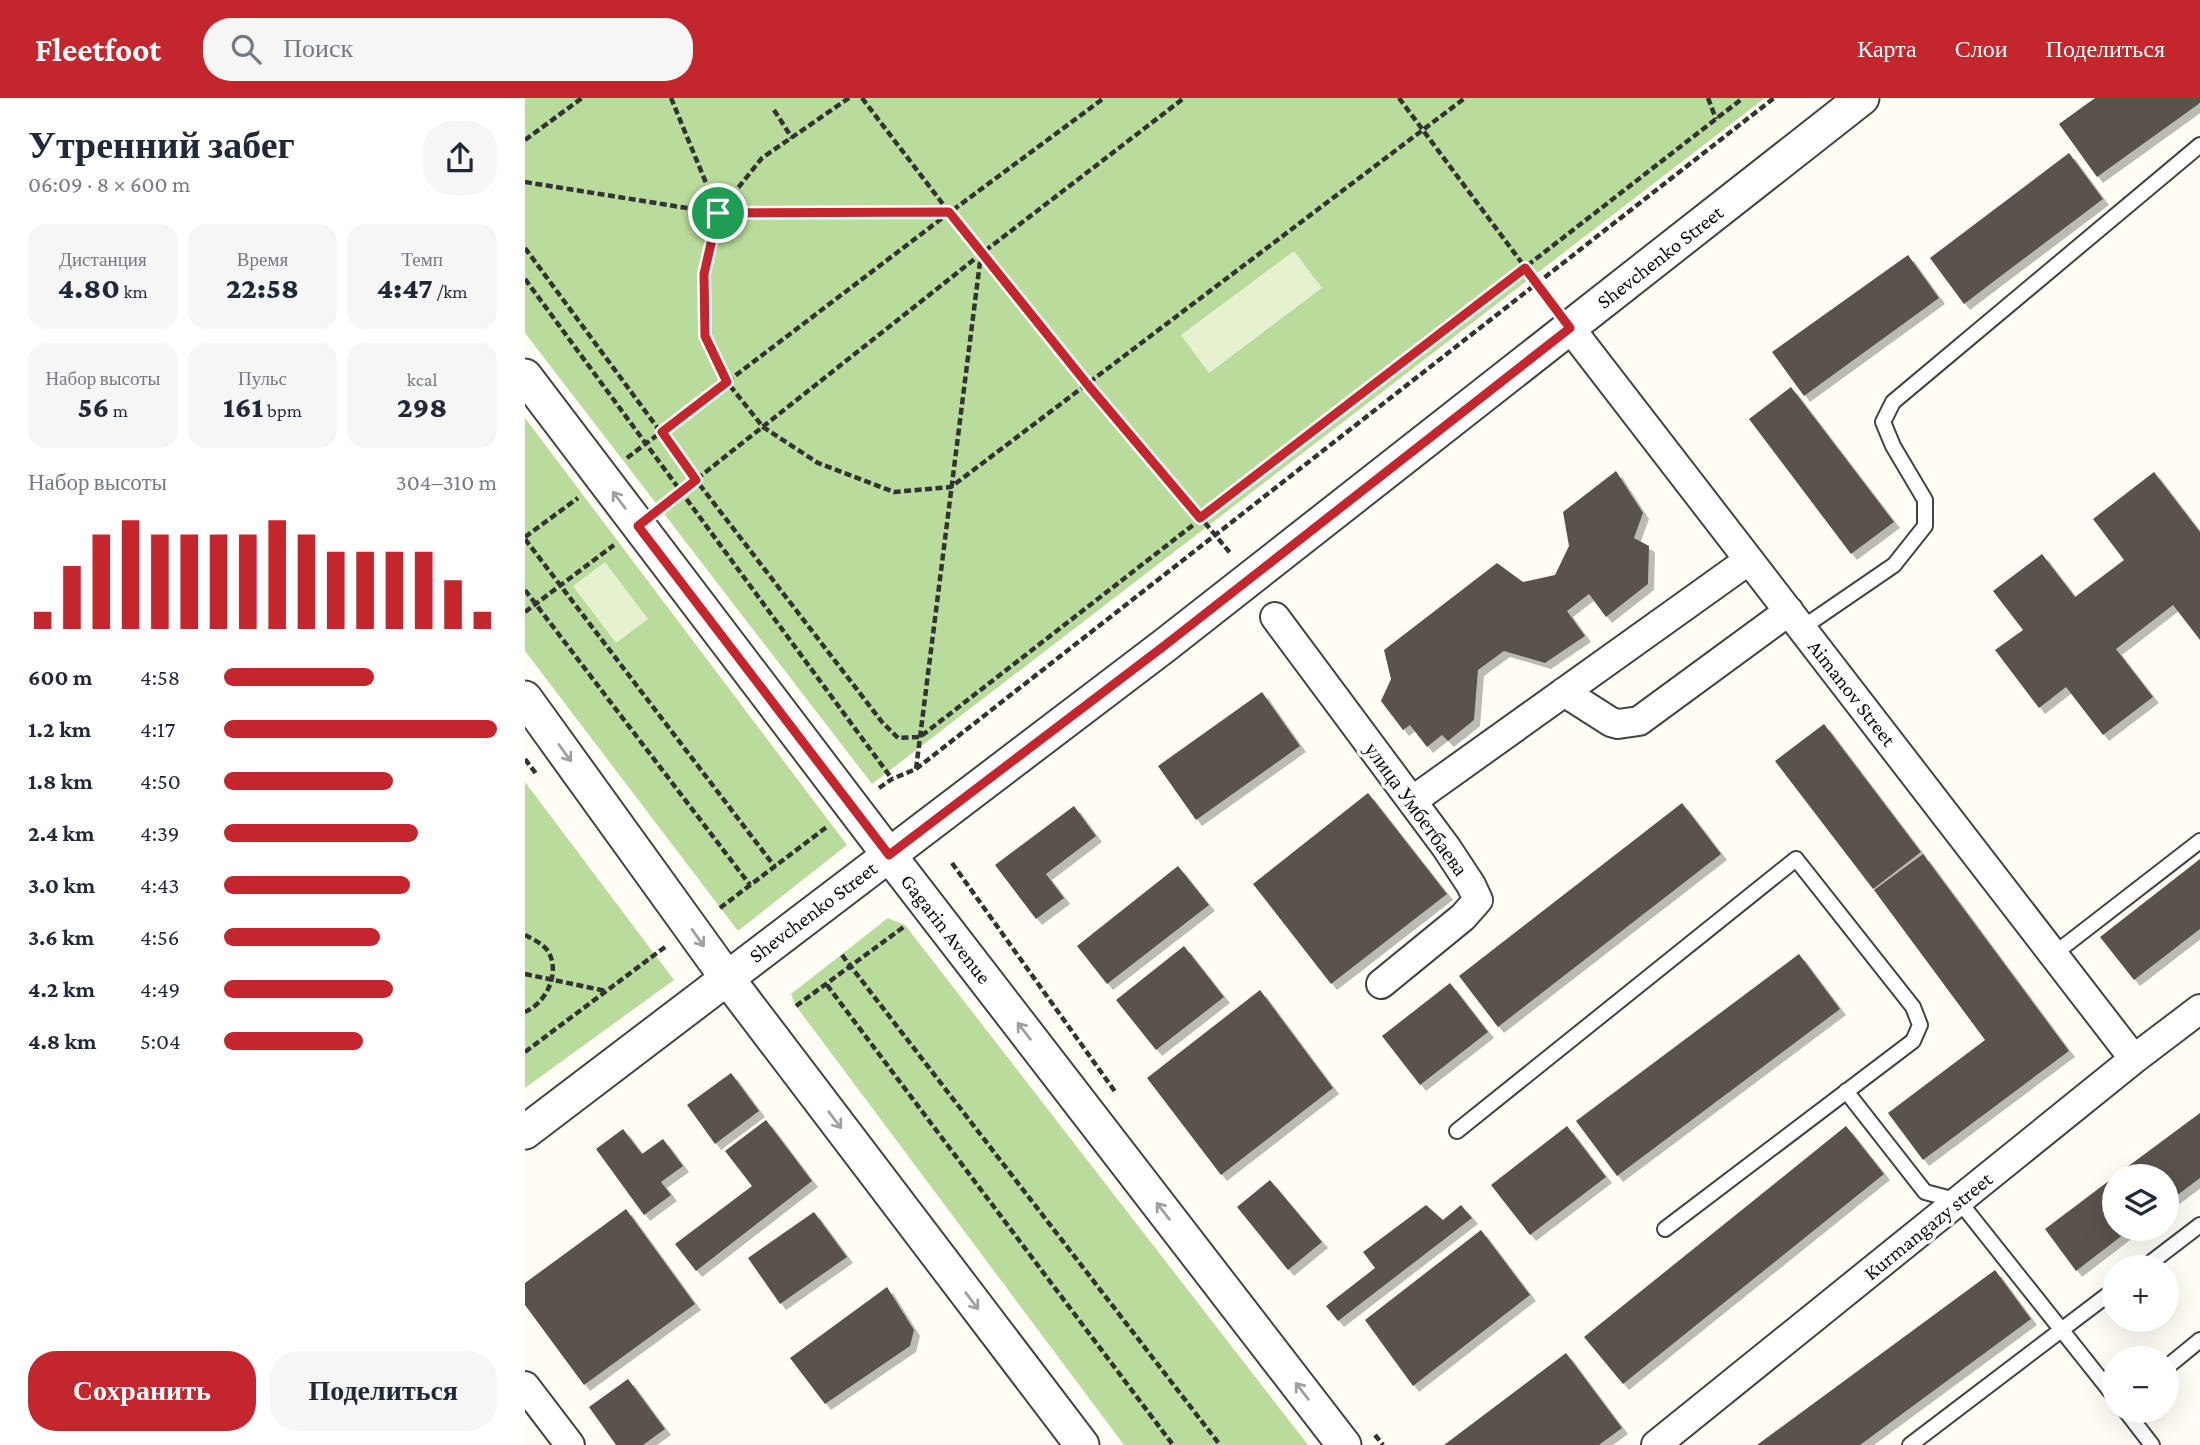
<!DOCTYPE html>
<html lang="ru">
<head>
<meta charset="utf-8">
<style>
  :root { --surface:#fff; --page:#f6f6f7; --text:#1f2937; --muted:#747a83; --accent:#c4262e }
  body { margin:0; font-family:"Crimson Pro",serif; background:var(--page); color:var(--text); height:100vh; display:flex; flex-direction:column; font-size:26px; white-space:nowrap }
  * { box-sizing:border-box; margin:0 }
  p { font-size:23px; color:var(--muted) }
  .icon { flex:none; width:38px; height:38px; fill:none; stroke:currentColor; stroke-width:2; stroke-linecap:round; stroke-linejoin:round }
  .map { position:relative; flex:1; overflow:hidden }
  .side { display:flex; flex-direction:column; background:var(--surface); width:525px }
  .side>* { flex:none }
  .fabs { position:absolute; left:1577px; top:1066px; display:grid; gap:14px }
  .fabs a { display:grid; place-items:center; width:77px; height:77px; border-radius:50%; background:var(--surface); box-shadow:0 7px 28px #0002; font-size:35px }
  .pin { position:absolute; display:grid; place-items:center; width:60px; height:60px; color:#fff; margin:-30px; border:4px solid #fff; border-radius:50%; box-shadow:0 2px 7px #0007 }
  .round { display:grid; place-items:center; flex:none; width:74px; height:74px; border-radius:28px; background:var(--page) }
  .overview { display:flex; align-items:center; justify-content:space-between; height:119px; padding:0 28px }
  h1 { font-size:38px; font-weight:800; line-height:52px }
  .metrics { display:grid; grid-template-columns:repeat(3,1fr); gap:10px; height:119px; padding:7px 28px }
  .metrics div { display:grid; align-content:center; border-radius:18px; background:var(--page); text-align:center }
  .metrics b { font-size:30px; font-weight:800 }
  .metrics small { font-size:19px; font-weight:400 }
  .metrics p { font-size:19px }
  .chart { height:196px; padding:14px 28px }
  .chart p { display:flex; justify-content:space-between }
  .chart svg { width:100%; height:126px; margin-top:7px; stroke:var(--accent); stroke-width:6 }
  .primary-button { display:flex; gap:14px; margin-top:auto; padding:14px 28px }
  .primary-button a { flex:1; height:80px; border-radius:28px; background:var(--accent); color:#fff; font-size:28px; font-weight:800; line-height:80px; text-align:center }
  .primary-button a+a { background:var(--page); color:var(--text) }
  ul { padding:0 28px; list-style:none; font-size:23px }
  li { display:grid; grid-template-columns:112px 84px 1fr; align-items:center; height:52px }
  li i { height:18px; border-radius:9px; background:var(--accent) }
  header { display:flex; align-items:center; gap:42px; box-sizing:border-box; height:98px; padding:0 35px; background:var(--accent); color:#fff }
  header strong { font-size:33px }
  nav { display:flex; gap:38px; margin-inline-start:auto; font-size:24px }
  .search { width:490px; height:63px; background:var(--page); display:flex; align-items:center; gap:18px; box-sizing:border-box; padding:0 24px; border-radius:28px; color:var(--muted); font-size:26px }
  main { display:flex; flex:1; min-height:0 }
  .map>svg:first-child { display:block }
  .forest { fill:#b9dc9c }
  .pitch { fill:#e6f2cf }
  .building { fill:#5a524d; filter:url(#shadow) }
  .lines { fill:none; stroke-linecap:round; stroke-linejoin:round }
  .service-casing { stroke:#444; stroke-width:18 }
  .minor-casing { stroke:#444; stroke-width:32 }
  .tertiary-casing { stroke:#444; stroke-width:37 }
  .path { stroke:#333; stroke-width:4.5; stroke-dasharray:7 3.5; stroke-linecap:butt }
  .service { stroke:#fff; stroke-width:14 }
  .minor { stroke:#fff; stroke-width:28 }
  .tertiary { stroke:#fff; stroke-width:33 }
  .oneway { stroke:#a0a0a0 }
  .route-casing { stroke:#fff; stroke-width:14 }
  .route { stroke:#c4262e; stroke-width:9 }
  .labels { text-anchor:middle; dominant-baseline:central; stroke-width:7; stroke-linejoin:round; paint-order:stroke }
  .street-label { font-size:21px; fill:#111; stroke:#fff }
</style>
</head>
<body>
<header>
<strong>Fleetfoot</strong>
<div class="search"><svg class="icon" aria-label="search" viewBox="0 0 24 24"><circle cx="10" cy="10" r="6"/><path d="M15 15l6 6"/></svg>Поиск</div>
<nav><a>Карта</a><a>Слои</a><a>Поделиться</a></nav>
</header>
<main>
<section class="side">
<div class="overview"><div><h1>Утренний забег</h1><p>06:09 · 8 × 600 m</p></div><a class="round"><svg class="icon" aria-label="share" viewBox="0 0 24 24"><path d="M12 15V3M7 8l5-5 5 5M5 13v7h14v-7"/></svg></a></div>
<div class="metrics">
<div><p>Дистанция</p><b>4.80<small> km</small></b></div>
<div><p>Время</p><b>22:58</b></div>
<div><p>Темп</p><b>4:47<small> /km</small></b></div>
</div>
<div class="metrics">
<div><p>Набор высоты</p><b>56<small> m</small></b></div>
<div><p>Пульс</p><b>161<small> bpm</small></b></div>
<div><p>kcal</p><b>298</b></div>
</div>
<div class="chart"><p><span>Набор высоты</span>304–310 m</p>
<svg viewBox="0 0 160 44" preserveAspectRatio="none"><path d="M5 44V38M15 44V22M25 44V11M35 44V6M45 44V11M55 44V11M65 44V11M75 44V11M85 44V6M95 44V11M105 44V17M115 44V17M125 44V17M135 44V17M145 44V27M155 44V38"/></svg>
</div>
<ul>
<li><b>600 m</b>4:58<i style="width:55%"></i></li>
<li><b>1.2 km</b>4:17<i style="width:100%"></i></li>
<li><b>1.8 km</b>4:50<i style="width:62%"></i></li>
<li><b>2.4 km</b>4:39<i style="width:71%"></i></li>
<li><b>3.0 km</b>4:43<i style="width:68%"></i></li>
<li><b>3.6 km</b>4:56<i style="width:57%"></i></li>
<li><b>4.2 km</b>4:49<i style="width:62%"></i></li>
<li><b>4.8 km</b>5:04<i style="width:51%"></i></li>
</ul>
<div class="primary-button"><a>Сохранить</a><a>Поделиться</a></div>
</section>
<div class="map">
<svg width="1675" height="1347" viewBox="0 0 1675 1347">
  <defs>
    <filter id="shadow"><feDropShadow dx="6" dy="6" stdDeviation="0" flood-color="#0004"/></filter>
  </defs>
  <rect width="100%" height="100%" fill="#fffdf5"/>
  <path class="forest" d="M0,0H1240L347,686L0,235Z
    M0,320L322,747L213,833L0,553Z
    M0,684L149,882L0,990Z
    M363,820L380,827L783,1347H599L271,908L266,896Z"/>
  <path class="pitch" d="M769,153L797,190L684,275L656,237Z
    M80,464L123,521L91,545L48,488Z"/>
  <path class="building" d="M1570,0H1675V5L1572,79L1534,26Z
    M1544,55L1578,101L1439,206L1405,160Z
    M1383,157L1414,200L1279,298L1247,254Z
    M1266,289L1369,424L1326,456L1224,321Z
    M1091,373L1118,415L1109,440L1124,448L1123,486L1081,519L1064,496L1042,513L1060,538L1020,565L979,553L953,572L949,622L923,643L917,637L902,649L885,627L878,632L856,603L866,581L859,552L972,465L998,484L1030,477L1044,448L1038,414Z
    M1629,374L1675,434V542L1648,507L1591,551L1628,599L1578,637L1541,589L1514,610L1470,552L1498,532L1468,493L1517,456L1550,499L1599,462L1568,421Z
    M737,594L775,648L671,722L633,668Z
    M1299,626L1396,754L1348,791L1250,663Z
    M843,695L922,796L806,886L728,786Z
    M1157,705L1196,756L973,929L934,878Z
    M549,708L571,738L521,776L539,800L511,821L470,767Z
    M1398,756L1544,953L1398,1062L1363,1015L1460,942L1349,792Z
    M1675,761V831L1609,882L1575,839Z
    M653,768L684,807L582,886L552,848Z
    M659,848L699,899L631,952L591,902Z
    M1274,856L1315,911L1092,1078L1051,1023Z
    M925,885L963,934L895,987L857,938Z
    M735,892L808,990L696,1077L622,980Z
    M206,975L234,1013L190,1046L162,1007Z
    M1675,1015V1080L1642,1105V1078H1590Z
    M241,1022L287,1083L171,1173L150,1146L227,1088L200,1053Z
    M1042,1028L1081,1079L1005,1137L966,1087Z
    M1321,1028L1359,1076L1098,1286L1059,1239Z
    M98,1031L117,1056L138,1041L158,1068L136,1084L146,1097L119,1117L71,1051Z
    M1589,1079V1130H1607L1551,1173L1520,1131Z
    M745,1082L797,1144L763,1172L712,1109Z
    M901,1107L918,1122L936,1107L947,1120L813,1223L801,1208L850,1170L838,1154Z
    M101,1111L170,1206L59,1287L0,1207V1185Z
    M289,1114L322,1159L255,1206L223,1160Z
    M956,1132L1005,1197L888,1288L840,1222Z
    M1470,1172L1506,1221L1335,1347H1232Z
    M362,1189L389,1232L385,1248L300,1306L265,1260Z
    M1041,1255L1097,1330L1074,1347H919Z
    M103,1281L140,1331L118,1347H91L64,1309Z"/>
  <g class="lines">
    <g class="service-casing">
      <path id="service" d="M1277,530L1369,467L1400,428V402L1368,348L1358,324L1368,304L1675,47
        M1529,856L1675,743
        M1321,993L1400,1094L1434,1103L1589,1298
        M932,1033L1271,761L1388,909L1395,927L1388,943L1140,1131
        M1620,1169L1675,1127
        M1642,1269L1675,1242
        M1600,1312L1627,1347
        M1385,1347L1589,1192"/>
    </g>
    <g class="minor-casing">
      <path id="minor" d="M1045,230L1609,961
        M750,519L921,749L946,787L953,802L938,819L856,886
        M1039,594L1086,624L1093,626L1114,623L1264,513
        M887,703L1224,462
        M0,1288L45,1347
        M1131,1347L1609,961L1675,911"/>
    </g>
    <g class="tertiary-casing">
      <path id="tertiary" d="M0,278L364,757L819,1347
        M0,600L202,880L557,1347
        M0,1034L639,548L1337,0"/>
    </g>
    <path class="path" d="M146,0L193,114
      M324,0L237,60L193,115L179,176V238L202,284L238,329L293,365L369,394L426,389L940,0
      M337,0L456,156L706,456
      M874,0L1026,204
      M1183,0L1191,21
      M249,12L267,40
      M0,42L57,0
      M0,84L193,115H423
      M0,150L171,382L357,624L373,640L395,639L1218,0
      M0,181L367,681
      M102,360L424,115L579,0
      M139,407L456,156L659,0
      M0,439L53,400
      M0,441L250,769
      M0,492L225,787
      M0,514L89,447
      M0,661L12,677
      M391,671L1249,0
      M354,690L367,681L391,671L456,156
      M427,765L591,995
      M195,810L303,728
      M0,837C8,841 18,846 23,853C36,875 21,905 0,914
      M317,857L695,1347
      M0,876L81,893
      M302,887L648,1347
      M271,908L380,828
      M0,954L140,849L139,847
      M850,1337L858,1347"/>
    <use href="#service" class="service"/>
    <use href="#minor" class="minor"/>
    <use href="#tertiary" class="tertiary"/>
  </g>
  <defs><path id="oneway-shaft" d="M-6 0H5M1.5-3L5.5 0L1.5 3" fill="none" stroke-width="1.6" stroke-linecap="round" stroke-linejoin="round" transform="scale(1.75)"/></defs>
  <g class="oneway">
    <use href="#oneway-shaft" transform="translate(94 402) rotate(-127)"/>
    <use href="#oneway-shaft" transform="translate(40 655) rotate(54)"/>
    <use href="#oneway-shaft" transform="translate(173 840) rotate(55)"/>
    <use href="#oneway-shaft" transform="translate(499 933) rotate(-128)"/>
    <use href="#oneway-shaft" transform="translate(310 1022) rotate(53)"/>
    <use href="#oneway-shaft" transform="translate(638 1113) rotate(-128)"/>
    <use href="#oneway-shaft" transform="translate(447 1203) rotate(53)"/>
    <use href="#oneway-shaft" transform="translate(777 1293) rotate(-128)"/>
  </g>
  <g class="lines">
    <g class="route-casing">
      <path id="route" d="M424,114L562,286L675,420L1000,170L1045,230L639,548L364,757L113,428L171,382L137,334L202,284L180,238L179,176L193,115Z"/>
    </g>
    <use href="#route" class="route"/>
  </g>
  <g class="labels">
    <g class="street-label">
      <text transform="translate(1135 159) rotate(-38)">Shevchenko Street</text>
      <text transform="translate(1327 595) rotate(52)">Aimanov Street</text>
      <text transform="translate(891 711) rotate(54)">улица Умбетбаева</text>
      <text transform="translate(288 814) rotate(-37)">Shevchenko Street</text>
      <text transform="translate(421 831) rotate(52)">Gagarin Avenue</text>
      <text transform="translate(1403 1128) rotate(-39)">Kurmangazy street</text>
    </g>
  </g>
</svg>
<div class="fabs">
<a><svg class="icon" aria-label="layers" viewBox="0 0 24 24"><path d="M12 4l9 5-9 5-9-5zM3 14l9 5 9-5"/></svg></a>
<a>+</a>
<a>−</a>
</div>
<div class="pin" style="left:193px;top:115px;background:#1e9e55"><svg class="icon" aria-label="arrive" viewBox="0 0 24 24"><path d="M6 21V4h12l-3 4 3 4H6"/></svg></div>
</div>
</main>
</body>
</html>
